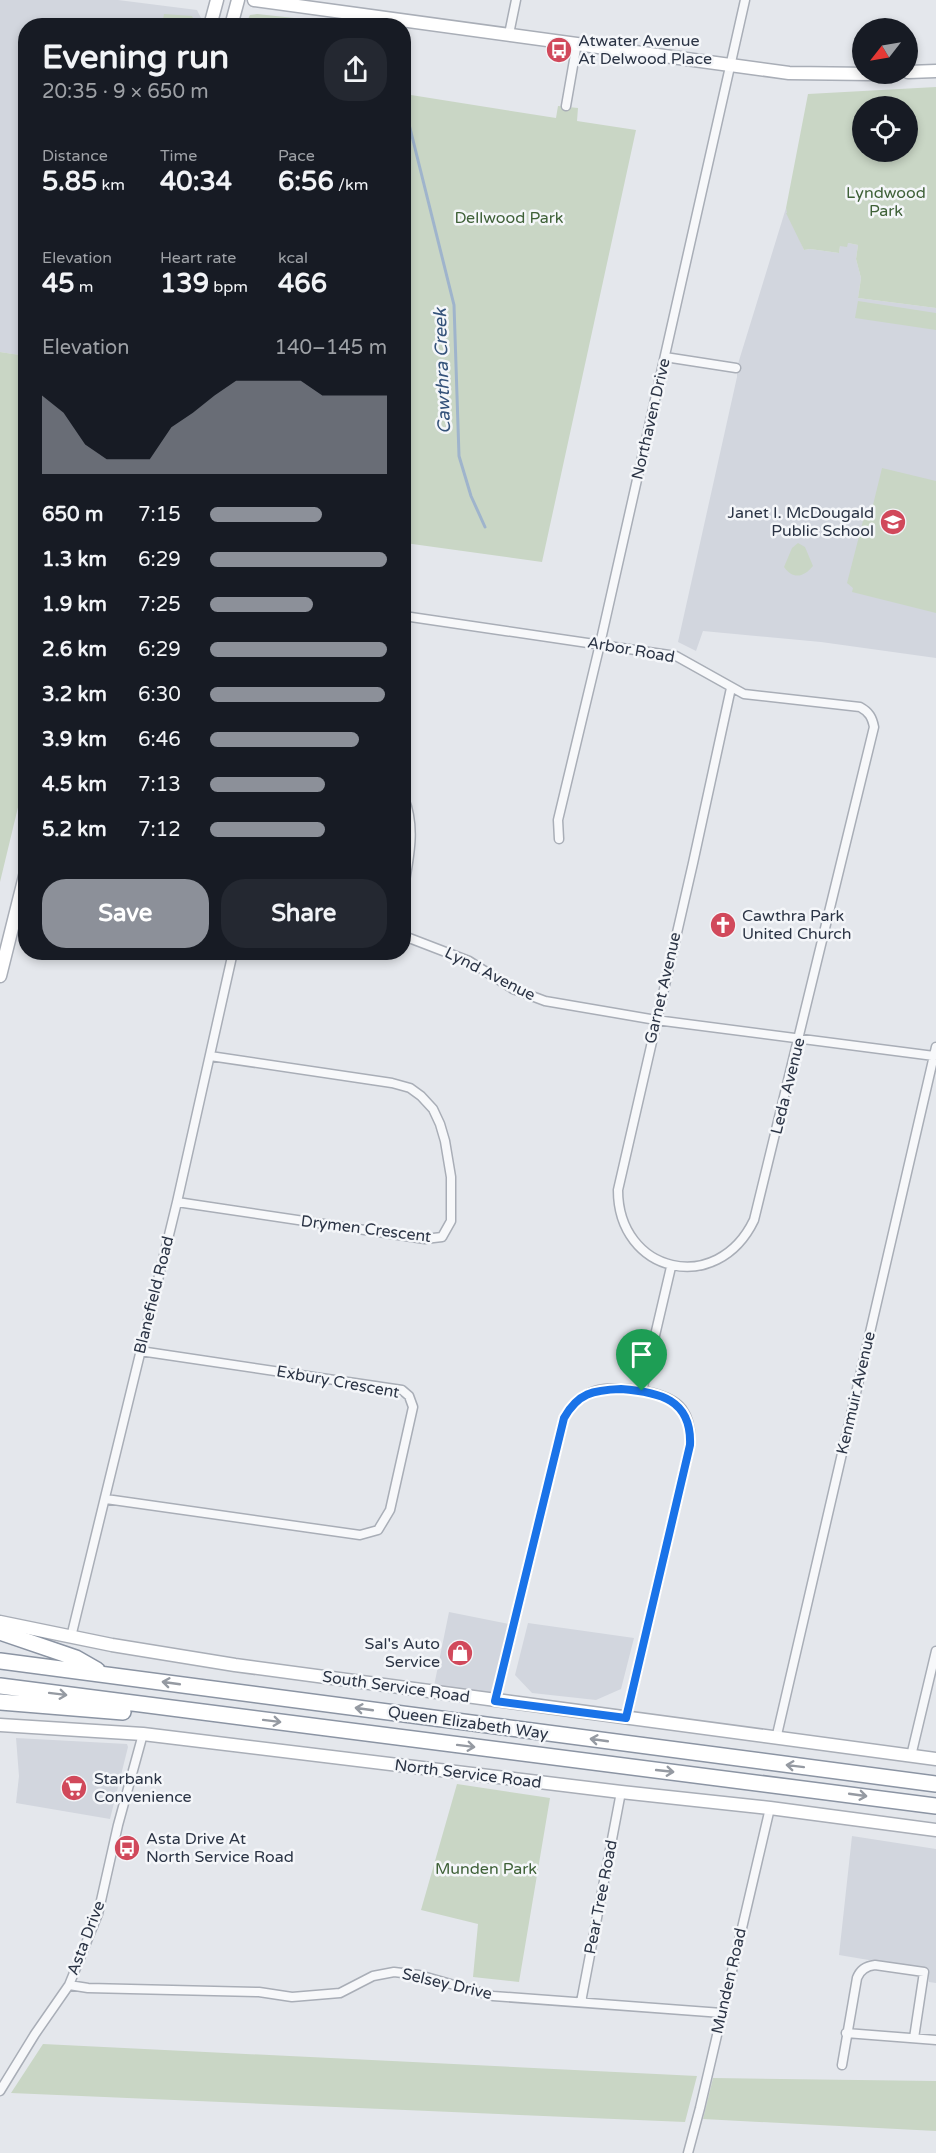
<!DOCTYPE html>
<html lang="en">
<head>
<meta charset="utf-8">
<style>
  :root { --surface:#171b24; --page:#242831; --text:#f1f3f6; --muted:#9ea1a6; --accent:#8c9099 }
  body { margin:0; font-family:"Varela Round",sans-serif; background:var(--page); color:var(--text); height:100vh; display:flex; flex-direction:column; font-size:22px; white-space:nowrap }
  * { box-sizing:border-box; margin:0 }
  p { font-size:20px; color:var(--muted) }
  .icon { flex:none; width:33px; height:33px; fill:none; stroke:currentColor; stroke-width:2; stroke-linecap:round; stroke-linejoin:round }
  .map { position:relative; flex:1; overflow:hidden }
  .sheet { position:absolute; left:18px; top:18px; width:393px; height:942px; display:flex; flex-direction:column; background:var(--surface); border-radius:24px; box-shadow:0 3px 9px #0003 }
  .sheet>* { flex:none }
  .needle { width:39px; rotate:239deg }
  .tools { position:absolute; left:852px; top:18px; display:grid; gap:12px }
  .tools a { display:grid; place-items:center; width:66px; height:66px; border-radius:50%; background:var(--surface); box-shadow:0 3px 9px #0003; font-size:30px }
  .pin { position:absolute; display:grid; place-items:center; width:51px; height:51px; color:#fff; margin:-62px -26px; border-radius:50% 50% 50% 0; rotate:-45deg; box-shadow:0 0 6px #0007 }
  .pin .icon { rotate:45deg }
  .round { display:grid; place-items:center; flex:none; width:63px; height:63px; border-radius:24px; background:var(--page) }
  .overview { display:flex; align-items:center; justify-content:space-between; height:102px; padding:0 24px }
  h1 { font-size:33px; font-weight:700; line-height:45px }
  .figures { display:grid; grid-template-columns:repeat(3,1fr); gap:9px; height:102px; padding:6px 24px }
  .figures div { display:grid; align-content:center }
  .figures b { font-size:26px; font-weight:700 }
  .figures small { font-size:16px; font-weight:400 }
  .figures p { font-size:16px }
  .chart { height:168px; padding:12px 24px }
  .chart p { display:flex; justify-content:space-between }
  .chart svg { width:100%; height:108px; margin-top:6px; fill:var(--accent); opacity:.7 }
  .cta { display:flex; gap:12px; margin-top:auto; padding:12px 24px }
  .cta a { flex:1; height:69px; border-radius:24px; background:var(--accent); color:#fff; font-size:24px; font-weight:700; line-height:69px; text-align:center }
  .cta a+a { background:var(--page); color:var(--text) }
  ul { padding:0 24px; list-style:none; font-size:20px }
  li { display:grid; grid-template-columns:96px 72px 1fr; align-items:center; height:45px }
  li i { height:15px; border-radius:8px; background:var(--accent) }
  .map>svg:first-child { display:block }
  .built { fill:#d2d6de }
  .green { fill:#c9d6c5; fill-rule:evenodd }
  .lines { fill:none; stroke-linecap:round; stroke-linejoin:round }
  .stream { stroke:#9fb4cc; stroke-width:3 }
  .street-casing { stroke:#a9aeb7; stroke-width:11 }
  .secondary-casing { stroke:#a9aeb7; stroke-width:15 }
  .highway-casing { stroke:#8b94a3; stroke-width:18 }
  .street { stroke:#f7f8fa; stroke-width:8 }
  .secondary { stroke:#fff; stroke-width:12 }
  .highway { stroke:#fff; stroke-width:15 }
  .oneway { stroke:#959aa2 }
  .route-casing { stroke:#fff; stroke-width:12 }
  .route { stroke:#1a73e8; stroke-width:8 }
  .labels { text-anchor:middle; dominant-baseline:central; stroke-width:5; stroke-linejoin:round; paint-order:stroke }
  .poi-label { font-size:16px; fill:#2b3445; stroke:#f4f6f9; text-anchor:start }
  .park-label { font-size:16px; fill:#3f6138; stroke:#f4f6f9 }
  .street-label { font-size:16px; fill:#2b3445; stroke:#f4f6f9 }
  .water-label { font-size:18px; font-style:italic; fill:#34527a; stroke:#f4f6f9 }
</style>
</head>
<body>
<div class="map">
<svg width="936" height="2153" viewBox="0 0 936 2153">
  <rect width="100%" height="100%" fill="#e4e7ec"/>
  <path class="built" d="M0,0H118L197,10L203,22V26H26L25,356L0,352Z
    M786,208L804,250L810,249L839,253L840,246L848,243L858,245L856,259L861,278L858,298L936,308V658L821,642L703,631L696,651L678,642L737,377V367Z
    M449,1612L509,1624L494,1698L434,1686Z
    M528,1623L634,1638L621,1689L596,1700L532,1693L515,1675Z
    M16,1738L127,1744L128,1747L110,1819L16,1803L19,1776Z
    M852,1836L936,1849V1983L929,1982L928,1970L839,1955Z"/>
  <path class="green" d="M164,14L192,16L196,25H162Z
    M257,14L341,23V25H245L250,15Z
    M936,87V308L858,298L861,278L856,259L858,245L848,243L847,247L840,246L839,253L810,249L804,250L786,213H787L786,208L808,94ZM862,106H908V152H862Z
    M411,95L556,118L558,106L578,108L577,121L636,130L542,562L405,543L404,550V148Z
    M858,301L936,313V330L855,318Z
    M0,352L26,356V774L0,882Z
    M882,468L936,481V613L852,592L853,588L847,583L866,509H872Z
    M798,543L805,547L813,566C804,577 793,580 784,567L792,548Z
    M457,1784L550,1798L519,1982L473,1977L478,1924L421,1910Z
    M43,2044L697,2076L685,2122L11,2093Z
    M713,2078L936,2081V2131L703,2119Z"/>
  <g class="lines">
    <path class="stream" d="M405,108L454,305L459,456L471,496L485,527"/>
    <g class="street-casing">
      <path id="street" d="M509,34L516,0
        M566,106L577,43
        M665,357L736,368
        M404,616L676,656L744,694L860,707C869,712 872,717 874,727L754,1220C717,1297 618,1273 618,1190L693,863L731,688
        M404,798C416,827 409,857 404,887
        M559,839L558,820L600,644L745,0
        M404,936L469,961L513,989L545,1001L656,1020L934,1056
        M177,1202L425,1239L442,1237L451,1221V1177L445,1141L440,1124L433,1109L421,1096L410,1088L392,1083L210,1056
        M642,1391L671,1267
        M106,1499L360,1535L378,1530L390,1510L413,1407L409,1396L402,1390L140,1351
        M71,1637L177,1202L233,952
        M495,1701L564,1418C570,1407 578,1398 590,1393C611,1383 668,1390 682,1409C690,1420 691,1432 690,1445L626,1718
        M776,1739L936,1047
        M911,1756L936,1651
        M69,1985L88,1988L259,1992L292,1997L340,1993L373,1976L394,1972L419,1975L493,1996L722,2013
        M581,2002L621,1792
        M846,2033L936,2040
        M842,2065L857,1978C860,1970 866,1966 875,1965L924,1972L914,2038
        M0,2091L35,2034L69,1985L98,1914L118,1825L143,1734
        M688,2153L700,2108L770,1808"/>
    </g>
    <g class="secondary-casing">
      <path id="secondary" d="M254,0L789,73L872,74
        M210,26L217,0
        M231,26L238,0
        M908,72L936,71
        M0,976L26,872
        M0,1622L112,1645L235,1665L936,1759
        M0,1725L143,1734L621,1792L770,1808L936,1830"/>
    </g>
    <g class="highway-casing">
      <path id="highway" d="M0,1632L76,1658L97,1670
        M0,1661L936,1784
        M0,1686L936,1806
        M0,1702L123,1712"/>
    </g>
    <use href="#street" class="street"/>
    <use href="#secondary" class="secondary"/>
    <use href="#highway" class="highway"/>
  </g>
  <defs><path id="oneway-shaft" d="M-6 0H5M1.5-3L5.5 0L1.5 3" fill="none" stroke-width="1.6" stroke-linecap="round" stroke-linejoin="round" transform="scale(1.5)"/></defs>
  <g class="oneway">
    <use href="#oneway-shaft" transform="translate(171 1683) rotate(-172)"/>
    <use href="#oneway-shaft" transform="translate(58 1694) rotate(7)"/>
    <use href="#oneway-shaft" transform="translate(364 1709) rotate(-172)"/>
    <use href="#oneway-shaft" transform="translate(272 1721) rotate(7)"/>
    <use href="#oneway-shaft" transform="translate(599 1740) rotate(-172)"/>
    <use href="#oneway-shaft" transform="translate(466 1746) rotate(7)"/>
    <use href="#oneway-shaft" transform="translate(795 1766) rotate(-173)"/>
    <use href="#oneway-shaft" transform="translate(665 1771) rotate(6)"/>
    <use href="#oneway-shaft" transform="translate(858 1795) rotate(8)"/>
  </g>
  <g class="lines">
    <g class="route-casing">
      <path id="route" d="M621,1389C659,1392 692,1399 690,1445L626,1718L495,1701L564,1418C578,1393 593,1390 621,1389Z"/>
    </g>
    <use href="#route" class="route"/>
  </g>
  <defs>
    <g id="bus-disc" transform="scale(1.35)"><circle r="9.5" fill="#d1495b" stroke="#f4f6f9"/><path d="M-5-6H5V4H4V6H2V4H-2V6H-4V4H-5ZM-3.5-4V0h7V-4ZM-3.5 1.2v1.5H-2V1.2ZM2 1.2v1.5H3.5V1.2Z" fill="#fff"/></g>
    <g id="school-disc" transform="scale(1.35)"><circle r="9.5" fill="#d1495b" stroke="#f4f6f9"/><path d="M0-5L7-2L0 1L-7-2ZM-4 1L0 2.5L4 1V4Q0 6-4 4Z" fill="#fff"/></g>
    <g id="church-disc" transform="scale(1.35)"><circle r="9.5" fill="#d1495b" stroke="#f4f6f9"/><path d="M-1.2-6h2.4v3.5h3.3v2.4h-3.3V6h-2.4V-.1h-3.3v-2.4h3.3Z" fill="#fff"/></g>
    <g id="shop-disc" transform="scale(1.35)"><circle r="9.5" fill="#d1495b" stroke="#f4f6f9"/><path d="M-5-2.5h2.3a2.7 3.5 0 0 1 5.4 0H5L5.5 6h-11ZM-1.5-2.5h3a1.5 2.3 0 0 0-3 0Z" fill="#fff"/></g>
    <g id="supermarket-disc" transform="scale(1.35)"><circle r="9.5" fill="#d1495b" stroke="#f4f6f9"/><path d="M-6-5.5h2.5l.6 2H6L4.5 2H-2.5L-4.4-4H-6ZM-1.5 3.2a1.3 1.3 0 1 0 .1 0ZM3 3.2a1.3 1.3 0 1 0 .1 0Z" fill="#fff"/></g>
  </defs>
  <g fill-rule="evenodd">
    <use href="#bus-disc" x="559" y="50"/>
    <use href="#school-disc" x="893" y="522"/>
    <use href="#church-disc" x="723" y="925"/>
    <use href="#shop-disc" x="460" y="1653"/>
    <use href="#supermarket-disc" x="74" y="1788"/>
    <use href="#bus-disc" x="127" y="1848"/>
  </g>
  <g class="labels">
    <g class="poi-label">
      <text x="578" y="41">Atwater Avenue<tspan x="578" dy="18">At Delwood Place</tspan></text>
      <text x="874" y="513" text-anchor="end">Janet I. McDougald<tspan x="874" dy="18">Public School</tspan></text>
      <text x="742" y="916">Cawthra Park<tspan x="742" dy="18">United Church</tspan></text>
      <text x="440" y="1644" text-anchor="end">Sal's Auto<tspan x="440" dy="18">Service</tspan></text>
      <text x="94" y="1779">Starbank<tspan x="94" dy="18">Convenience</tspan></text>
      <text x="146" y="1839">Asta Drive At<tspan x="146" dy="18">North Service Road</tspan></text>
    </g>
    <g class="park-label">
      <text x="886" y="193">Lyndwood<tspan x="886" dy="18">Park</tspan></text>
      <text x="509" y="218">Dellwood Park</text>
      <text x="486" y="1869">Munden Park</text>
    </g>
    <g class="street-label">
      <text transform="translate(651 419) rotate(-77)">Northaven Drive</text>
      <text transform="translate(631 650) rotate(10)">Arbor Road</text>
      <text transform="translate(490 974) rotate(27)">Lynd Avenue</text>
      <text transform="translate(663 988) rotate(-77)">Garnet Avenue</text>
      <text transform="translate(788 1086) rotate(-76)">Leda Avenue</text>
      <text transform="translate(366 1229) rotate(7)">Drymen Crescent</text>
      <text transform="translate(154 1295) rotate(-76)">Blanefield Road</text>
      <text transform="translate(338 1382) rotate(10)">Exbury Crescent</text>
      <text transform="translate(856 1393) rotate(-77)">Kenmuir Avenue</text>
      <text transform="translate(396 1687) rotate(8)">South Service Road</text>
      <text transform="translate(468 1723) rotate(8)">Queen Elizabeth Way</text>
      <text transform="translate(468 1774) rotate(7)">North Service Road</text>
      <text transform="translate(601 1897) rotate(-79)">Pear Tree Road</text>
      <text transform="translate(86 1938) rotate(-69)">Asta Drive</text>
      <text transform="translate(729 1981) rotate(-77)">Munden Road</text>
      <text transform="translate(447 1984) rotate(13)">Selsey Drive</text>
    </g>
    <g class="water-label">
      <text transform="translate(442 371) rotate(-92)">Cawthra Creek</text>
    </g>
  </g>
</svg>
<div class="tools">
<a><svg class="needle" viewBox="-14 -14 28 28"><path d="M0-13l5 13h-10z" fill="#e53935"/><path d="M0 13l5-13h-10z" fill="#9ea1a6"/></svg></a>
<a><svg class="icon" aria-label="locate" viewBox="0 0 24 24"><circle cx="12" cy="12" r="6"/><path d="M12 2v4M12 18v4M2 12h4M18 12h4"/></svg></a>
</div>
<div class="pin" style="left:642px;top:1391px;background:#1e9e55"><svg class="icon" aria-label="arrive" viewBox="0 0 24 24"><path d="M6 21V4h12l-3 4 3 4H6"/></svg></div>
<section class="sheet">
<div class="overview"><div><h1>Evening run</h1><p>20:35 · 9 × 650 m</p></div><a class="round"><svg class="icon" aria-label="share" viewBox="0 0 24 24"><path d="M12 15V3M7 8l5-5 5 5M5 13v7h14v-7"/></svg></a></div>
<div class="figures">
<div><p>Distance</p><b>5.85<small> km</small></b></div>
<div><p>Time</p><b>40:34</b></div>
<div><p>Pace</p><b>6:56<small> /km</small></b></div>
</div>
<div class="figures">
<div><p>Elevation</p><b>45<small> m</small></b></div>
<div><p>Heart rate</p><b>139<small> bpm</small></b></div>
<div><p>kcal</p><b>466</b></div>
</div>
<div class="chart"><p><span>Elevation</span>140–145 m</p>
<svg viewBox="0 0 160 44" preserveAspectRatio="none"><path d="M0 44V12L10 19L20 32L30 38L40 38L50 38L60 25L70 19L80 12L90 6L100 6L110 6L120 6L130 12L140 12L150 12L160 12V44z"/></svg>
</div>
<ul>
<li><b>650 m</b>7:15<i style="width:63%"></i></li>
<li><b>1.3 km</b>6:29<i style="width:100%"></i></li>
<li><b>1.9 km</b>7:25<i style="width:58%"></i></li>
<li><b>2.6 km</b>6:29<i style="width:100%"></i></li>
<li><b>3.2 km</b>6:30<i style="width:99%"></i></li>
<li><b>3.9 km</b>6:46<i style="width:84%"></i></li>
<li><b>4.5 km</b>7:13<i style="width:65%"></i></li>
<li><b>5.2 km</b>7:12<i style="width:65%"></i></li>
</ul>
<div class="cta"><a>Save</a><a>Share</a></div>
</section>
</div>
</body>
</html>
